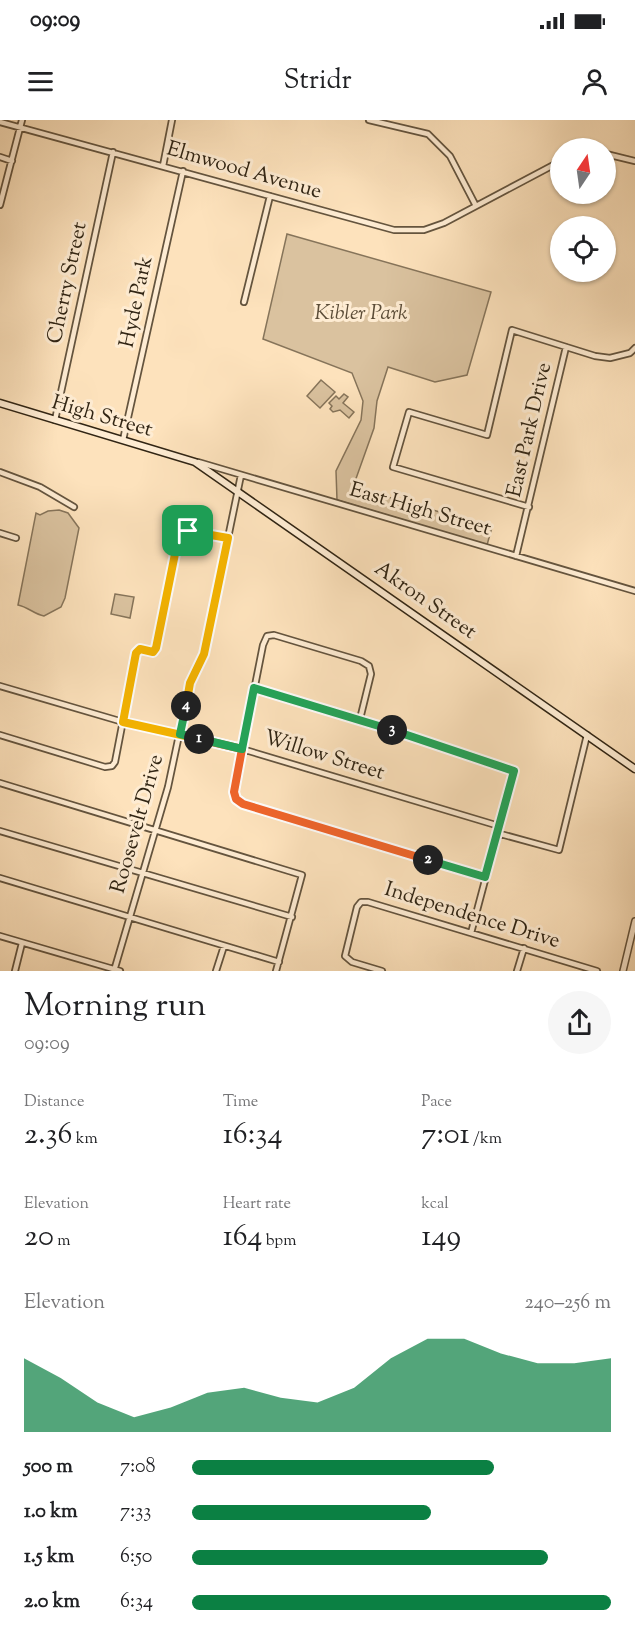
<!DOCTYPE html>
<html lang="en">
<head>
<meta charset="utf-8">
<style>
  :root { --surface:#fff; --page:#f6f6f6; --text:#202124; --muted:#757577; --accent:#0b8043 }
  body { margin:0; font-family:"Sorts Mill Goudy",serif; background:var(--page); color:var(--text); height:100vh; display:flex; flex-direction:column; font-size:22px; white-space:nowrap }
  * { box-sizing:border-box; margin:0 }
  p { font-size:20px; color:var(--muted) }
  .icon { flex:none; width:33px; height:33px; fill:none; stroke:currentColor; stroke-width:2; stroke-linecap:round; stroke-linejoin:round }
  .map { position:relative; height:851px; overflow:hidden }
  .drawer { display:flex; flex-direction:column; background:var(--surface); flex:1 }
  .drawer>* { flex:none }
  .needle { width:39px; rotate:13deg }
  .controls { position:absolute; left:550px; top:18px; display:grid; gap:12px }
  .controls a { display:grid; place-items:center; width:66px; height:66px; border-radius:50%; background:var(--surface); box-shadow:0 2px 4px #0004; font-size:30px }
  .pin { position:absolute; display:grid; place-items:center; width:51px; height:51px; color:#fff; margin:-26px; border-radius:12px; box-shadow:0 3px 9px #0006 }
  .km { position:absolute; width:30px; height:30px; margin:-15px; border-radius:50%; background:#222; color:#fff; font-size:16px; line-height:30px; text-align:center }
  .round { display:grid; place-items:center; flex:none; width:63px; height:63px; border-radius:32px; background:var(--page) }
  .head { display:flex; align-items:center; justify-content:space-between; height:102px; padding:0 24px }
  h1 { font-size:33px; font-weight:600; line-height:45px }
  .metrics { display:grid; grid-template-columns:repeat(3,1fr); gap:9px; height:102px; padding:6px 24px }
  .metrics div { display:grid; align-content:center }
  .metrics b { font-size:30px; font-weight:600 }
  .metrics small { font-size:16px; font-weight:400 }
  .metrics p { font-size:16px }
  .chart { height:168px; padding:12px 24px }
  .chart p { display:flex; justify-content:space-between }
  .chart svg { width:100%; height:108px; margin-top:6px; fill:var(--accent); opacity:.7 }
  ul { padding:0 24px; list-style:none; font-size:20px }
  li { display:grid; grid-template-columns:96px 72px 1fr; align-items:center; height:45px }
  li i { height:15px; border-radius:8px; background:var(--accent) }
  .status { display:flex; justify-content:space-between; align-items:center; height:42px; padding:0 30px; background:var(--surface); direction:ltr }
  .status svg { height:16px; fill:currentColor }
  header { display:flex; justify-content:space-between; align-items:center; height:78px; padding:0 24px; background:var(--surface); font-size:27px; font-weight:600 }
  .map>svg:first-child { display:block }
  .green { fill:#dac29f; stroke:#86745a; stroke-width:1.5 }
  .lines { fill:none; stroke-linecap:round; stroke-linejoin:round }
  .minor-casing { stroke:#64543e; stroke-width:8 }
  .tertiary-casing { stroke:#64543e; stroke-width:8 }
  .secondary-casing { stroke:#312514; stroke-width:9 }
  .minor { stroke:#feecd3; stroke-width:4.5 }
  .tertiary { stroke:#feecd3; stroke-width:5 }
  .secondary { stroke:#feecd3; stroke-width:6 }
  .split-1-casing { stroke:#fff; stroke-width:12 }
  .split-2-casing { stroke:#fff; stroke-width:12 }
  .split-3-casing { stroke:#fff; stroke-width:12 }
  .split-4-casing { stroke:#fff; stroke-width:12 }
  .split-5-casing { stroke:#fff; stroke-width:12 }
  .split-1 { stroke:#f5b400; stroke-width:8 }
  .split-2 { stroke:#f0652b; stroke-width:8 }
  .split-3 { stroke:#22a559; stroke-width:8 }
  .split-4 { stroke:#22a559; stroke-width:8 }
  .split-5 { stroke:#f5b400; stroke-width:8 }
  .labels { text-anchor:middle; dominant-baseline:central; stroke-width:6; stroke-linejoin:round; paint-order:stroke }
  .street-label { font-size:21px; fill:#312514; stroke:#feecd3 }
  .park-label { font-size:21px; font-style:italic; fill:#5b4c37; stroke:#feecd3 }
</style>
</head>
<body>
<div class="status"><b>09:09</b><svg viewBox="0 0 49 12"><path d="M0 12V9h3v3zM5 12V6h3v6zM10 12V3h3v9zM15 12V0h3v12zM26 1h20v11H26zM47 4h2v5h-2z"/></svg></div>
<header><svg class="icon" aria-label="menu" viewBox="0 0 24 24"><path d="M4 6h16M4 12h16M4 18h16"/></svg>Stridr<svg class="icon" aria-label="person" viewBox="0 0 24 24"><circle cx="12" cy="8" r="4"/><path d="M4 21q1-7 8-7t8 7"/></svg></header>
<div class="map">
<svg width="635" height="851" viewBox="0 0 635 851">
  <rect width="100%" height="100%" fill="#fde2bc"/>
  <filter id="stains"><feTurbulence type="fractalNoise" baseFrequency=".00333" numOctaves="4"/><feColorMatrix values="0 0 0 0 .2 0 0 0 0 .09 0 0 0 0 .02 0 0 0 .5 -.17"/></filter>
  <radialGradient id="worn" r=".72"><stop offset=".6" stop-color="#630" stop-opacity="0"/><stop offset="1" stop-color="#630" stop-opacity=".3"/></radialGradient>
  <path class="green" d="M287,114L491,172L467,255L435,262L388,247L377,281L374,308L353,367L492,407L487,425L337,380L336,351L361,300L363,281L352,253L263,219Z
    M321,260L335,272L320,288L307,276Z
    M344,274L348,277L343,283L354,292L349,298L340,290L333,292L330,289L332,286L329,283L336,276L339,279Z
    M59,390L68,393L79,408L65,478L61,487L44,496C34,494 28,487 18,485L36,393L40,395L48,391Z
    M115,474L134,477L130,498L111,494Z"/>
  <g class="lines">
    <g class="minor-casing">
      <path id="minor" d="M369,0L428,14L450,36L476,86
        M0,2L394,110H424L444,103L561,41
        M606,34L635,41
        M0,37L12,41
        M163,46L172,0
        M0,85L22,0
        M244,182L270,76
        M55,300L113,32
        M123,320L183,51
        M198,342L635,471
        M0,352L40,367L74,387
        M529,387L393,347L409,292L487,315L512,210L595,236L610,238L630,233L635,228
        M0,413L16,418
        M516,436L566,227
        M0,566L123,602L242,629L499,706
        M254,568L360,599L514,651L471,813
        M360,599L371,554L369,546L361,541L274,515L267,516L263,525L234,672L235,679L243,683L485,757
        M0,615L105,647L112,646L115,642L136,533L140,529L153,532L156,528L178,419L181,412L188,411L228,418
        M0,663L302,755L276,851
        M0,711L292,797
        M497,713L559,730L587,615
        M0,758L279,842
        M0,816L120,851
        M15,851L22,823
        M114,851L168,667L190,563L204,534L241,355
        M216,851L224,826
        M382,851L352,842L345,836L357,787L361,782H368L597,851
        M517,851L524,828"/>
    </g>
    <g class="tertiary-casing">
      <path id="tertiary" d="M623,851L635,801"/>
    </g>
    <g class="secondary-casing">
      <path id="secondary" d="M0,283L195,342L635,649"/>
    </g>
    <use href="#minor" class="minor"/>
    <use href="#tertiary" class="tertiary"/>
    <use href="#secondary" class="secondary"/>
  </g>
  <g class="lines">
    <g class="split-1-casing">
      <path id="split-1" d="M188,411L181,412L178,419L156,528L153,532L140,529L136,533L123,602L199,619"/>
    </g>
    <g class="split-2-casing">
      <path id="split-2" d="M199,619L242,629L234,672L236,679L243,684L428,740"/>
    </g>
    <g class="split-3-casing">
      <path id="split-3" d="M392,610L514,651L485,757L428,740"/>
    </g>
    <g class="split-4-casing">
      <path id="split-4" d="M186,586L180,614L242,629L254,568L392,610"/>
    </g>
    <g class="split-5-casing">
      <path id="split-5" d="M186,586L190,563L204,534L228,418L188,411"/>
    </g>
    <use href="#split-1" class="split-1"/>
    <use href="#split-2" class="split-2"/>
    <use href="#split-3" class="split-3"/>
    <use href="#split-4" class="split-4"/>
    <use href="#split-5" class="split-5"/>
  </g>
  <g class="labels">
    <g class="street-label">
      <text transform="translate(244 51) rotate(16)">Elmwood Avenue</text>
      <text transform="translate(68 163) rotate(-78)">Cherry Street</text>
      <text transform="translate(137 182) rotate(-78)">Hyde Park</text>
      <text transform="translate(102 297) rotate(16)">High Street</text>
      <text transform="translate(530 310) rotate(-77)">East Park Drive</text>
      <text transform="translate(420 390) rotate(16)">East High Street</text>
      <text transform="translate(425 481) rotate(35)">Akron Street</text>
      <text transform="translate(324 636) rotate(17)">Willow Street</text>
      <text transform="translate(138 704) rotate(-74)">Roosevelt Drive</text>
      <text transform="translate(472 796) rotate(17)">Independence Drive</text>
    </g>
    <g class="park-label">
      <text x="361" y="194">Kibler Park</text>
    </g>
  </g>
  <rect width="100%" height="100%" filter="url(#stains)"/>
  <rect width="100%" height="100%" fill="url(#worn)"/>
</svg>
<div class="controls">
<a><svg class="needle" viewBox="-14 -14 28 28"><path d="M0-13l5 13h-10z" fill="#e53935"/><path d="M0 13l5-13h-10z" fill="#757577"/></svg></a>
<a><svg class="icon" aria-label="locate" viewBox="0 0 24 24"><circle cx="12" cy="12" r="6"/><path d="M12 2v4M12 18v4M2 12h4M18 12h4"/></svg></a>
</div>
<div class="pin" style="left:188px;top:411px;background:#1e9e55"><svg class="icon" aria-label="arrive" viewBox="0 0 24 24"><path d="M6 21V4h12l-3 4 3 4H6"/></svg></div>
<b class="km" style="left:199px;top:619px">1</b>
<b class="km" style="left:428px;top:740px">2</b>
<b class="km" style="left:392px;top:610px">3</b>
<b class="km" style="left:186px;top:586px">4</b>
</div>
<section class="drawer">
<div class="head"><div><h1>Morning run</h1><p>09:09</p></div><a class="round"><svg class="icon" aria-label="share" viewBox="0 0 24 24"><path d="M12 15V3M7 8l5-5 5 5M5 13v7h14v-7"/></svg></a></div>
<div class="metrics">
<div><p>Distance</p><b>2.36<small> km</small></b></div>
<div><p>Time</p><b>16:34</b></div>
<div><p>Pace</p><b>7:01<small> /km</small></b></div>
</div>
<div class="metrics">
<div><p>Elevation</p><b>20<small> m</small></b></div>
<div><p>Heart rate</p><b>164<small> bpm</small></b></div>
<div><p>kcal</p><b>149</b></div>
</div>
<div class="chart"><p><span>Elevation</span>240–256 m</p>
<svg viewBox="0 0 160 44" preserveAspectRatio="none"><path d="M0 44V14L10 22L20 32L30 38L40 34L50 28L60 26L70 30L80 32L90 26L100 14L110 6L120 6L130 12L140 16L150 16L160 14V44z"/></svg>
</div>
<ul>
<li><b>500 m</b>7:08<i style="width:72%"></i></li>
<li><b>1.0 km</b>7:33<i style="width:57%"></i></li>
<li><b>1.5 km</b>6:50<i style="width:85%"></i></li>
<li><b>2.0 km</b>6:34<i style="width:100%"></i></li>
</ul>
</section>
</body>
</html>
